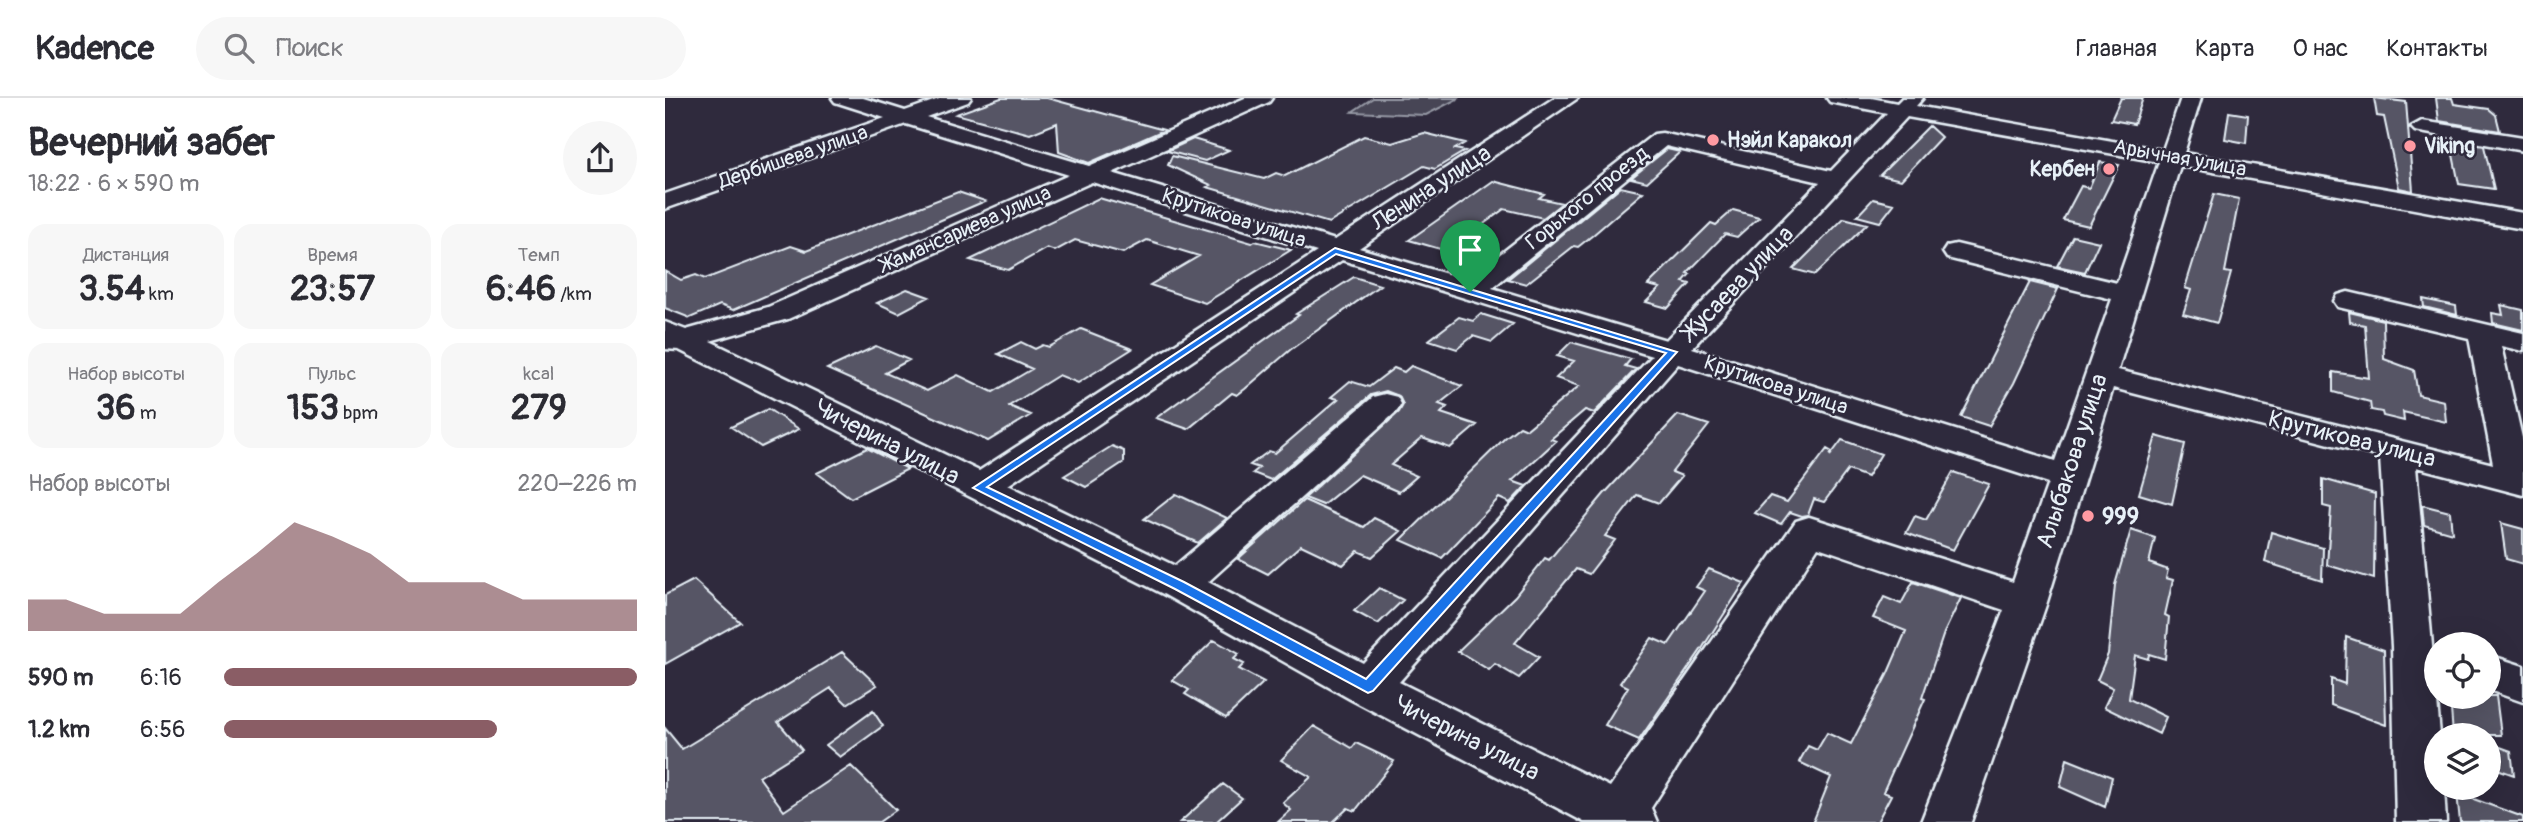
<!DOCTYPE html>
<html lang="ru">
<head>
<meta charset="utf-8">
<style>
  :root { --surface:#fff; --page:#f7f7f7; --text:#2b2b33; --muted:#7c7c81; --line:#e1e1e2; --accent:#8a5d65 }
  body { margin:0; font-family:Pangolin,sans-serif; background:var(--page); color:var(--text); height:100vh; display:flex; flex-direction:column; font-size:26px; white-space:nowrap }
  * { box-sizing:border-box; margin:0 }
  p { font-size:23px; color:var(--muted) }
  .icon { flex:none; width:38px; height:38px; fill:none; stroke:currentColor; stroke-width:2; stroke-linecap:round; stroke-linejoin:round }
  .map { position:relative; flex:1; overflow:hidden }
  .side { display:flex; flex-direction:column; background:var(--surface); width:665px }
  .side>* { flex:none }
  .tools { position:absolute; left:1759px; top:534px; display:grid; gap:14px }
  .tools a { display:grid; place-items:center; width:77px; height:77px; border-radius:50%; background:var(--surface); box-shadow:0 7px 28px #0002; font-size:35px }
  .pin { position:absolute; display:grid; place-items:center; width:60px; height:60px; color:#fff; margin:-72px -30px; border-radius:50% 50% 50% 0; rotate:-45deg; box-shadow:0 0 7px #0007 }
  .pin .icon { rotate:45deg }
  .round { display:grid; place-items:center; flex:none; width:74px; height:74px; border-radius:37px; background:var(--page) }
  .overview { display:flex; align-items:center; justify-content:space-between; height:119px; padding:0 28px }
  h1 { font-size:38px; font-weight:700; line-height:52px }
  .stats { display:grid; grid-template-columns:repeat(3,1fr); gap:10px; height:119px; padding:7px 28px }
  .stats div { display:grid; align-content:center; border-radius:18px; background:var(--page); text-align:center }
  .stats b { font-size:35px; font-weight:700 }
  .stats small { font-size:19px; font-weight:400 }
  .stats p { font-size:19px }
  .chart { height:196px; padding:14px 28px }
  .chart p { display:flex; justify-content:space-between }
  .chart svg { width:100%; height:126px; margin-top:7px; fill:var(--accent); opacity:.7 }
  ul { padding:0 28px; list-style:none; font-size:23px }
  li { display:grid; grid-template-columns:112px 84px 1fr; align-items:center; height:52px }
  li i { height:18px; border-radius:9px; background:var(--accent) }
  header { display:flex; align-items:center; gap:42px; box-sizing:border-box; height:98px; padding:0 35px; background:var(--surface); border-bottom:2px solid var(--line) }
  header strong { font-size:33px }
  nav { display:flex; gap:38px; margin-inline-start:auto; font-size:24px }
  .search { width:490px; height:63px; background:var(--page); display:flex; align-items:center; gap:18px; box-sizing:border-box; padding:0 24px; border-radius:38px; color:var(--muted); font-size:26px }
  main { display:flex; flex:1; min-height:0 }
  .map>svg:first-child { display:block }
  .green { fill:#464455; stroke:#979aa6; stroke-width:2 }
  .building { fill:#575565; stroke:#e8f1f8; stroke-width:2 }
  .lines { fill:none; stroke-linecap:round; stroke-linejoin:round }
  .minor-casing { stroke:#e8f1f8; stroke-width:5 }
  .minor { fill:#2f2a3d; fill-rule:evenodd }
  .route { fill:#1a73e8; stroke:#fff; stroke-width:2; fill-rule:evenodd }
  .poi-dot { fill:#ff9aa2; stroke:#2f2a3d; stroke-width:2.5 }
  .labels { text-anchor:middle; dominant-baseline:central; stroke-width:5; stroke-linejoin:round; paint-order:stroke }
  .far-poi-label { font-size:21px; font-weight:bold; fill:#e8f1f8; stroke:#2f2a3d; text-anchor:start }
  .far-street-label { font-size:21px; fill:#e8f1f8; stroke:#2f2a3d }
  .street-label { font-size:24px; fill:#e8f1f8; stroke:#2f2a3d }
  .poi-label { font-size:24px; font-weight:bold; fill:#e8f1f8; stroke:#2f2a3d; text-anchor:start }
</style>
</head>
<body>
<header>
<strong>Kadence</strong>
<div class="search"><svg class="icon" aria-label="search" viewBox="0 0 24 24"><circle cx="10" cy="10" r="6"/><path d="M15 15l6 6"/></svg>Поиск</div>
<nav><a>Главная</a><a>Карта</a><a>О нас</a><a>Контакты</a></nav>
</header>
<main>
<section class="side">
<div class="overview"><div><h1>Вечерний забег</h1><p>18:22 · 6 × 590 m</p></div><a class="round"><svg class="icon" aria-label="share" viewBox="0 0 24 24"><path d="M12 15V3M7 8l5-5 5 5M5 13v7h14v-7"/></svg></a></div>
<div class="stats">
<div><p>Дистанция</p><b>3.54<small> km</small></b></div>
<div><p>Время</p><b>23:57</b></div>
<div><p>Темп</p><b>6:46<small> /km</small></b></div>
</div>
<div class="stats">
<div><p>Набор высоты</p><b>36<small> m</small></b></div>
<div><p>Пульс</p><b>153<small> bpm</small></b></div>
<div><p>kcal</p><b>279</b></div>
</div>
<div class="chart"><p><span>Набор высоты</span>220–226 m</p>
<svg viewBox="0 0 160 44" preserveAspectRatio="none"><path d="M0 44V33L10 33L20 38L30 38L40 38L50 27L60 17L70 6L80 11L90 17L100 27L110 27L120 27L130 33L140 33L150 33L160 33V44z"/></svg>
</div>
<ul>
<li><b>590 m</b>6:16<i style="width:100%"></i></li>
<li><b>1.2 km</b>6:56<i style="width:66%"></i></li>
</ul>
</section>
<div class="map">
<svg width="1858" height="724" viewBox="0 0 1858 724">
  <rect width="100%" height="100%" fill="#2f2a3d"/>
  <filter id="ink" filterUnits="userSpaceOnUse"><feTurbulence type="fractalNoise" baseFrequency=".0143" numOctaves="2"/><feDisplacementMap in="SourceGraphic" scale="14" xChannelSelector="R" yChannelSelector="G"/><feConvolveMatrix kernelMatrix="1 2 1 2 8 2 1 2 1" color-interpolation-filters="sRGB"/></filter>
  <g filter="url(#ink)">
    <path class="green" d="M708,0H794L761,17L687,14Z"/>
    <path class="building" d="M336,0H382L499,32L424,65L394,54L392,25L365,36L291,16Z
      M1456,0H1478L1469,26L1446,22Z
      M1709,0L1741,4L1748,93L1734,90L1719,19L1712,18Z
      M1771,0H1787L1789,6L1824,11L1831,17L1835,33L1774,23Z
      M1564,14L1583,17L1581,45L1560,41Z
      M1264,28L1276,39L1236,82L1215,77Z
      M759,35L800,45L790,51L800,53L770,71L759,68L664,125L542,89L546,87L503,67L507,58L599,81L611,75L620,78L699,38L727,45Z
      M528,41L564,52L540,63L502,53Z
      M1785,42L1819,48L1829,91L1794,86Z
      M1002,51L1015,54L982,84L966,80Z
      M1435,64L1454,67L1424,128L1398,122L1416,88L1424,90Z
      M828,83L879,96L874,100L897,105L878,120L839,111L782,153L744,142Z
      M955,89L978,94L928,137L913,149L909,148L861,186L843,181Z
      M293,94L320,103L68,212L55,207L25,220L0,210V173L16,182L31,177L40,181L126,148L141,153Z
      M1549,96L1574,101L1560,174L1566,175L1552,225L1518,216L1526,192L1520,190Z
      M434,100L587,145L590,143L626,152L540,205L485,187L534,158L482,142L458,155L410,142L390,153L382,150L343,172L305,162Z
      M1208,101L1229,106L1215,124L1192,118Z
      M1068,112L1094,119L1072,139L1060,136L1022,175L1025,176L1018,184L1025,186L1003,210L981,204L995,190L983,187L1046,125L1051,127Z
      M1179,120L1202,126L1150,177L1128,171Z
      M1408,138L1434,144L1420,174L1392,168Z
      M689,179L715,187L625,252L580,291L572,297L567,295L523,331L491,320L634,217L631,216Z
      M1365,184L1393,191L1349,285L1324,328L1296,319Z
      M242,191L264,199L234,215L212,205Z
      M1758,201L1791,208L1792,217L1759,209Z
      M1836,207L1858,212V232L1828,225L1827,215L1838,217Z
      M1684,214L1718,222L1719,261L1749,272L1753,297L1779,303L1781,324L1738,314L1739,323L1718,318L1717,314L1706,312L1705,304L1668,294V274L1704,280L1700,227L1685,224Z
      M816,216L848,226L827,244L808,238L792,251L764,242L794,219L808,223Z
      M416,231L467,251L413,285L394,277L344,308L366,317L323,343L162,271L211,248L244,262L220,275L262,293L293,277L328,294L367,271L333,256L356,244L370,251L378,247L384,249Z
      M906,244L966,261L960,268L971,271L929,315L920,312L886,341L891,343L847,383L861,388L845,405L834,400L777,460L736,442L841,339L855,328L862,331L914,288L891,280L909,263L892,258Z
      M746,268L797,288L774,306L782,309L776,315L812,327L785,350L757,340L726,367L752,378L734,394L695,377L658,407L640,400L734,314L738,307L734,298L721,293L706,297L606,382L588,375L594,370L585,367L604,353L610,355L673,301L666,299L685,283L704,289L729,270L739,274Z
      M103,311L134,331L96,349L66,329Z
      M1013,317L1044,327L1007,374L1017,378L994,405L972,397L940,438L950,442L924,476L911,471L850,545L874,559L854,580L830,566L824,572L793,553L850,498L880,460L884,462L939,396Z
      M1491,338L1520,346L1507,406L1474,396Z
      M1177,342L1216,356L1202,379L1183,372L1159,404L1149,401L1143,417L1137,418L1125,414L1116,426L1090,415L1105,398L1122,404L1162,351L1167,354L1165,358Z
      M447,348L459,353V364L421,389L399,378Z
      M202,350L243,371L186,400L152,375Z
      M1288,374L1324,386L1288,452L1241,435L1250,418L1261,422Z
      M1658,381L1710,396L1709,481L1662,467L1666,410L1658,408Z
      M511,396L562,420L533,445L479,421Z
      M639,402L699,429L709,420L736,433L707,459L693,453L678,467L636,447L603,476L573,461Z
      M1757,407L1785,414L1787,435L1759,427Z
      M1836,425L1858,431V466L1841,461Z
      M1466,432L1490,440L1484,465L1503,472L1501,480L1508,482L1500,517L1504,519L1500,561L1484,556L1483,561L1470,557L1464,601L1501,619L1494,636L1439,609L1448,590L1432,582L1443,556L1450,487Z
      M1606,434L1658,450L1657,482L1600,464Z
      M1044,471L1079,485L1038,549L974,642L940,627L963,589L955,585L987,540L1003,547L1040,493L1031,489Z
      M29,482L75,524L0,566V497Z
      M1248,484L1296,500L1279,535L1257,600L1260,601L1218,694L1226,697L1212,724H1148L1166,679L1134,664L1143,648L1152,652L1162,635L1186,646L1222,577L1241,533L1208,520L1219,499L1236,506Z
      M714,490L738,502L713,526L689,513Z
      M1681,539L1719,552L1721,627L1666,607V581L1680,586Z
      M549,542L574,556L569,561L579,566L574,571L599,584L561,620L520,596L524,592L507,582Z
      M177,554L212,587L182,606L166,590L113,624L137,652L94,679L119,713L186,668L231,712L214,724H0V630L17,651Z
      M1785,598H1831L1836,637H1788Z
      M208,613L218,628L175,659L161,647Z
      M649,628L687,650L691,645L729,663L690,713L683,710L668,724H613L626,712L618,705L646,679L616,662Z
      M1824,645L1846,653L1849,677L1824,668Z
      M1402,661L1447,679L1440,709L1395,689Z
      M558,686L577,700L551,724H515Z
      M1792,695L1858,719V724H1795Z"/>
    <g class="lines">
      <g class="minor-casing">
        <path id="minor" d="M167,0H198L240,13L277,0H306L303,4L261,19L424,68L580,0H607L604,4L447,75L670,142L889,0H913L694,150L802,182L989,36L997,35L1166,73L1222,15L1165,4L1162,0H1206L1232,5L1237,0H1258L1251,8L1498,52L1516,0H1536L1519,55L1858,115V131L1515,68L1453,272L1828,366L1804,240L1673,209L1669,203L1673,197L1683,194L1858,235V253L1836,248L1858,344V397L1751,369L1775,637H1771V690H1779L1781,724H1731L1727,548L1715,359L1448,290L1382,504L1306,724H1256L1339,512L1153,449L986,710L992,724H919L687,602L500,497L14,252L0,251V224L21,232L103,209L404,77L241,26L0,111V96L220,20L170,4ZM1242,19L1494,64L1452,185L1291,146L1282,148L1278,154L1282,160L1447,201L1390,363L1027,250ZM1001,48L1155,84L1001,242L827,190ZM427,84L652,154L314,373L45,243L123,221ZM677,162L987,258L698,565L543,484L732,313L736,306L732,299L720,296L708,299L510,468L343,387ZM1013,266L1383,385L1348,484L1144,419L1131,423L945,689L734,584Z
          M1757,23L1858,39V53L1750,33L1746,29Z
          M1824,557L1858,568V604L1824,592Z"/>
      </g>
      <use href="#minor" class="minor"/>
    </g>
  </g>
  <path class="route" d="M670,150L1012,254L708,593L703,595L510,491L308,390ZM671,156L1001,255L701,581L519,484L322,389Z"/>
  <g class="poi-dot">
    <circle cx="1048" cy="42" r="7"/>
    <circle cx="1745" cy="48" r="7"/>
    <circle cx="1444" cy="71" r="7"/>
    <circle cx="1423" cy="418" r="7"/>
  </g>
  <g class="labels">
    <g class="far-poi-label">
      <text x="1062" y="42">Нэйл Каракол</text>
      <text x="1759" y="48">Viking</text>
      <text x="1430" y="71" text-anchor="end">Кербен</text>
    </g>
    <g class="far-street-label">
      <text transform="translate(128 59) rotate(-19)">Дербишева улица</text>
      <text transform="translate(1515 60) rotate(10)">Арычная улица</text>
      <text transform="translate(922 100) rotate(-39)">Горького проезд</text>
      <text transform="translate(569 120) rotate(18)">Крутикова улица</text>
      <text transform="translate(301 131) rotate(-24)">Жамансариева улица</text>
      <text transform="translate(1111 287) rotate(18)">Крутикова улица</text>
    </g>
    <g class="street-label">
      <text transform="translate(766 90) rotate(-33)">Ленина улица</text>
      <text transform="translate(1073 185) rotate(-46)">Жусаева улица</text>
      <text transform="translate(1687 341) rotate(14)">Крутикова улица</text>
      <text transform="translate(222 344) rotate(27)">Чичерина улица</text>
      <text transform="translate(1407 363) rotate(-72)">Алыбакова улица</text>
      <text transform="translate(802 640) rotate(27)">Чичерина улица</text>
    </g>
    <g class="poi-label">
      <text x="1437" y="418">999</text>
    </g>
  </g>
</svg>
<div class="tools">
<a><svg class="icon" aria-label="locate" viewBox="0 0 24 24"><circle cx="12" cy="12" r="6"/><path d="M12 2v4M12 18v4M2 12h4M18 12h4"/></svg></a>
<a><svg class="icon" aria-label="layers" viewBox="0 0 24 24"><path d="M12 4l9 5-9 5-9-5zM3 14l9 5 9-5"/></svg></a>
</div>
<div class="pin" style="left:805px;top:194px;background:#1e9e55"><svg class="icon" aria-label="arrive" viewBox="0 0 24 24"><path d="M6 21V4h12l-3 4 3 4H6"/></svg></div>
</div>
</main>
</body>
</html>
